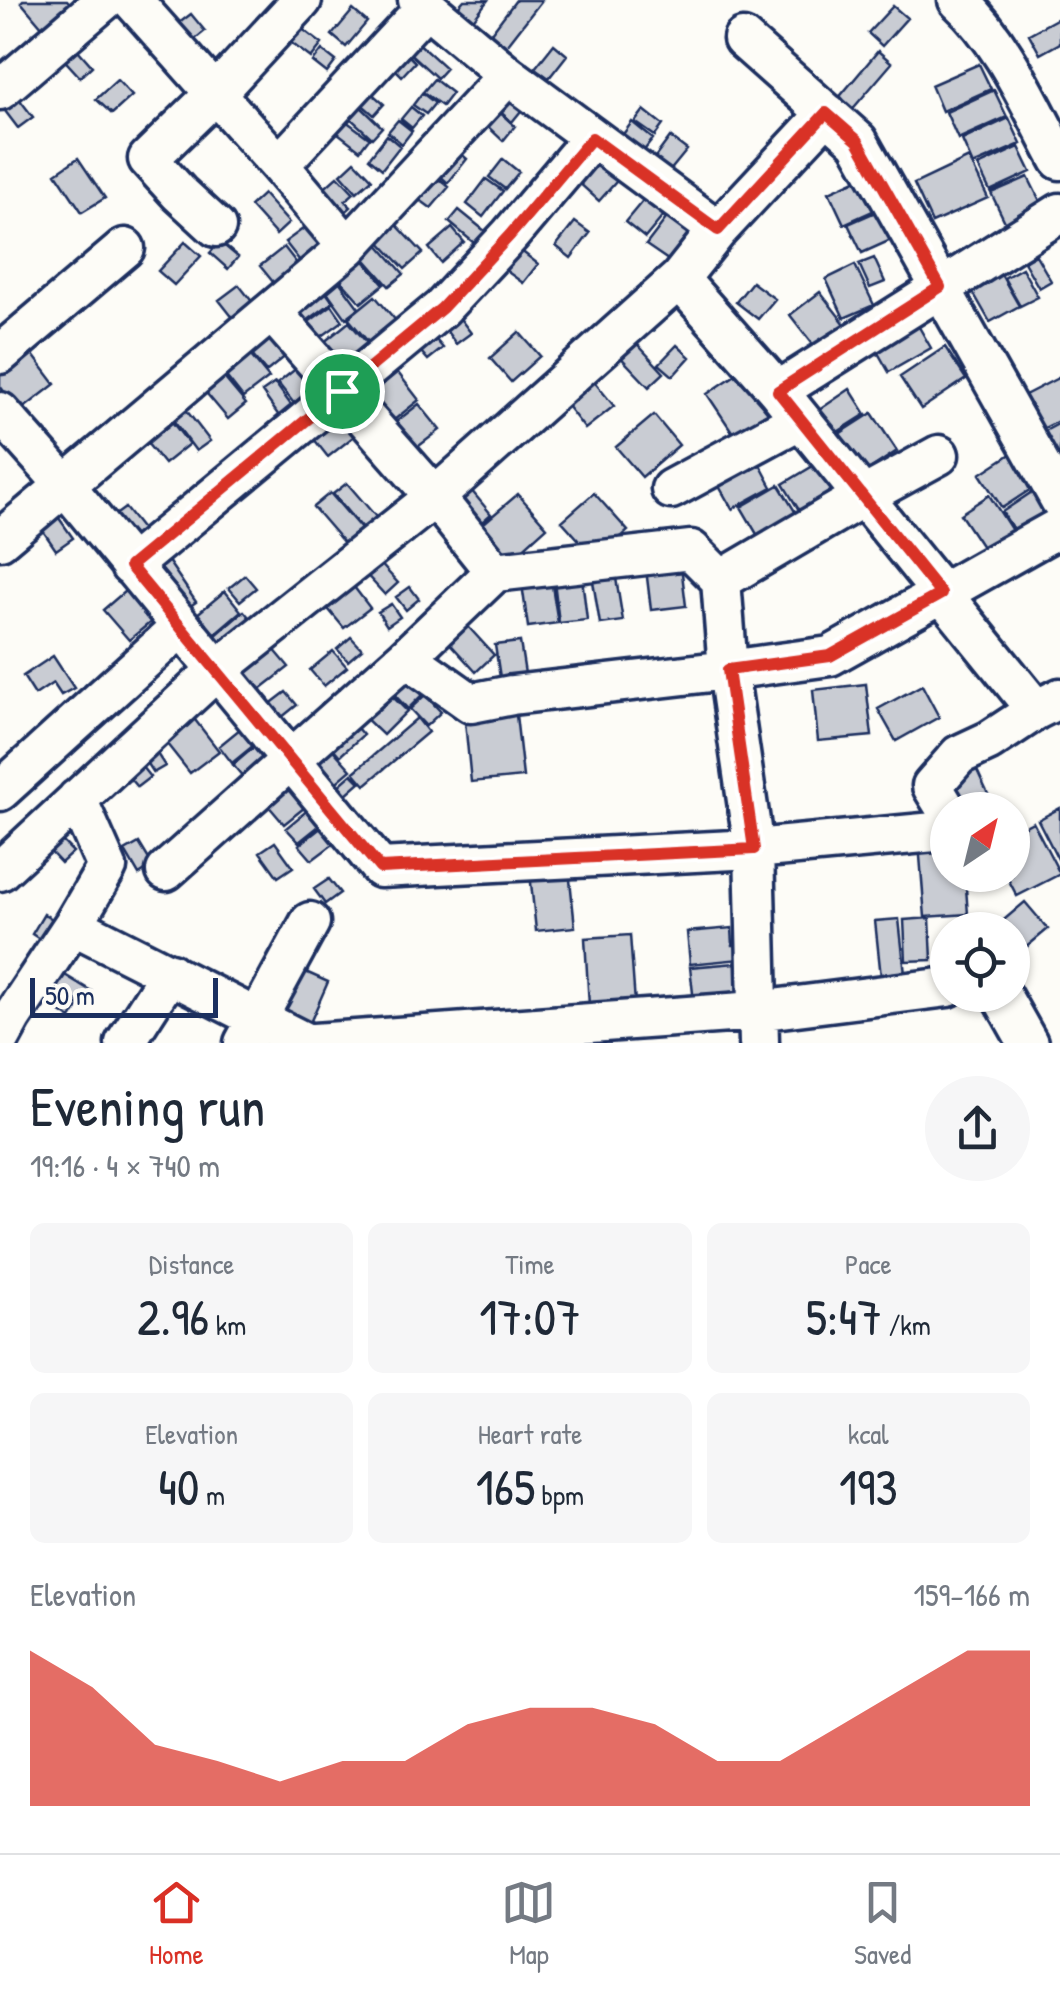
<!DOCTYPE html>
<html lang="en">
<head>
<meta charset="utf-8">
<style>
  :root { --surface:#fff; --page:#f6f6f7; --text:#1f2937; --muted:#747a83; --line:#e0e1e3; --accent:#d93025 }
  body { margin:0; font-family:"Patrick Hand",sans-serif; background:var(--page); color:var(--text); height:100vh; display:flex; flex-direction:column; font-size:38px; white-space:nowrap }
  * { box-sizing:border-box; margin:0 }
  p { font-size:32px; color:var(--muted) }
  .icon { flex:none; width:55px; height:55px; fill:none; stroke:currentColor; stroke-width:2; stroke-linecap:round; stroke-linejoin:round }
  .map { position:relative; height:1043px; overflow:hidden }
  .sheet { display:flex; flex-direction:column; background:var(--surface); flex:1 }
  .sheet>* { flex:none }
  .needle { width:65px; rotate:35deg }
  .tools { position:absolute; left:930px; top:792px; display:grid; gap:20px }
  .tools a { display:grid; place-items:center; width:100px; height:100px; border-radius:50%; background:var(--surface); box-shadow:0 2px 8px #0004; font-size:50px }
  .scale { position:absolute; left:30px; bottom:25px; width:188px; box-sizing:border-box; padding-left:10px; border:5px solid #1b2f5e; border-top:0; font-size:28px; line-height:35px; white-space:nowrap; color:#1b2f5e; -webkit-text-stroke:8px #fdfcf7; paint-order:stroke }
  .pin { position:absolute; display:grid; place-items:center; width:85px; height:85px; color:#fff; margin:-42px; border:5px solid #fff; border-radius:50%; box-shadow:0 2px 10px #0007 }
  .round { display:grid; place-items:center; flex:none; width:105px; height:105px; border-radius:52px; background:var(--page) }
  .overview { display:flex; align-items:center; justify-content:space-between; height:170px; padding:0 30px }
  h1 { font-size:55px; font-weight:600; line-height:75px }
  .stats { display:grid; grid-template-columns:repeat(3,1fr); gap:15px; height:170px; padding:10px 30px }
  .stats div { display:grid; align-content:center; border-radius:15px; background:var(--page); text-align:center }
  .stats b { font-size:50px; font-weight:600 }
  .stats small { font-size:28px; font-weight:400 }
  .stats p { font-size:28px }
  .chart { height:280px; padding:20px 30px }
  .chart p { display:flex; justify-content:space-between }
  .chart svg { width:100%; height:180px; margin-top:10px; fill:var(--accent); opacity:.7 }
  .tab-bar { display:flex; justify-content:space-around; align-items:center; height:140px; border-top:2px solid var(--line); background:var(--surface); font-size:28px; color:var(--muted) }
  .tab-bar a { display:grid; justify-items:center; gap:5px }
  .tab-bar .selected { color:var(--accent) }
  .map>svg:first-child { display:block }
  .building { fill:#c9ccd3; stroke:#1b2f5e; stroke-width:2.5 }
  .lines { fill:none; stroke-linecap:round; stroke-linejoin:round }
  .minor-casing { stroke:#1b2f5e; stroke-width:45 }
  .minor { stroke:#fdfcf7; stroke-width:38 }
  .route-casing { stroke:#fff; stroke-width:20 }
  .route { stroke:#d93025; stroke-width:12 }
</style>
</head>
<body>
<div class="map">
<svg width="1060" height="1043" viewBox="0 0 1060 1043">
  <rect width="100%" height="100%" fill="#fdfcf7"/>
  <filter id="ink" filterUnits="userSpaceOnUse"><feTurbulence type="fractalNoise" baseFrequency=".01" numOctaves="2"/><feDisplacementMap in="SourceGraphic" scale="20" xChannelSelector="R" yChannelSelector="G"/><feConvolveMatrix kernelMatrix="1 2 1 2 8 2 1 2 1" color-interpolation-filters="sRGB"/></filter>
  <g filter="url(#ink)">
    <path class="building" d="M23,0H67L76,10L48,34L21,2Z
      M464,0H488L472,21L457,8Z
      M516,0H542L504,49L488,37Z
      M893,6L907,18L882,46L868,33Z
      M353,10L367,22L346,47L332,35Z
      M191,14L205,31L184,48L170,30Z
      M1060,17V43L1040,54L1029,34Z
      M288,18L322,44L311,58L277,32Z
      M414,39L446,68L437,78L405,49Z
      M71,42L92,66L80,77L59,54Z
      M554,44L567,55L549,78L535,68Z
      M322,50L336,61L327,73L313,62Z
      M404,51L415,62L402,76L391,65Z
      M878,51L892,63L850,112L837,100Z
      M979,64L991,89L942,111L931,85Z
      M434,79L452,93L442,106L423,92Z
      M117,80L132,96L112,114L96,99Z
      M515,89L529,101L512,122L498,110Z
      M368,90L384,104L374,115L358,101Z
      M994,90L1007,117L958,139L946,112Z
      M422,93L435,103L426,114L413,105Z
      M17,96L33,117L18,128L2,107Z
      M360,106L382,127L372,138L349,117Z
      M411,107L422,116L412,128L401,119Z
      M497,110L515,126L503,141L485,124Z
      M644,110L663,125L655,136L635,122Z
      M342,118L369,138L360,150L334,130Z
      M1009,118L1021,144L973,165L962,140Z
      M398,120L412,131L402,144L388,132Z
      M632,122L653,139L642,153L621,137Z
      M387,135L400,146L382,169L369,158Z
      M670,137L687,150L669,172L653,160Z
      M1019,147L1031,172L990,191L978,166Z
      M457,150L467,159L448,183L437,173Z
      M602,155L623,174L599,201L578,182Z
      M78,158L105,198L82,212L56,173Z
      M969,158L988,198L932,223L914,184Z
      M503,159L519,172L505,189L489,177Z
      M355,161L372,179L357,192L341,174Z
      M869,174L884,206L844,224L829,192Z
      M435,175L449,187L431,208L416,197Z
      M338,176L354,193L345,201L351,207L340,217L319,193Z
      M1028,177L1044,209L1007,226L991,193Z
      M486,179L503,191L483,217L467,204Z
      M650,192L670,208L645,238L625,222Z
      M263,194L289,223L276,235L250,206Z
      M889,206L902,235L862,253L848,224Z
      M459,210L491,236L480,248L449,222Z
      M672,211L693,227L668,260L646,245Z
      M393,221L423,253L405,269L376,238Z
      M575,222L590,233L571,258L556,246Z
      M307,226L329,254L307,270L285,242Z
      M452,228L464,242L441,263L429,248Z
      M375,241L404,274L389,286L360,253Z
      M185,242L201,256L174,285L158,271Z
      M220,242L238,257L228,269L210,253Z
      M284,247L305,274L282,293L260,266Z
      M520,250L538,264L523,283L505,270Z
      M359,255L384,284L361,303L336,275Z
      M1036,255L1051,281L1039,288L1024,262Z
      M874,258L885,282L870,288L859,264Z
      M855,265L874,305L844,318L826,279Z
      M1022,268L1038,297L1020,306L1004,278Z
      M999,271L1019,306L990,322L970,287Z
      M336,277L359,308L346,318L323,286Z
      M752,282L775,299L758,319L736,302Z
      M239,285L261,313L241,328L219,300Z
      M322,287L333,302L304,323L293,308Z
      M820,292L852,333L822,356L790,315Z
      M375,296L403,329L376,351L348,318Z
      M332,305L343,321L314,342L303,326Z
      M455,312L471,333L456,344L440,322Z
      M915,320L931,348L889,372L873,344Z
      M349,322L373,350L341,375L318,347Z
      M275,328L293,350L266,372L248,350Z
      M519,332L540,356L511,382L490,358Z
      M430,333L443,348L428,360L415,345Z
      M628,334L664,373L649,387L612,348Z
      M677,345L690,357L673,376L659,364Z
      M27,347L55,384L19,412L0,386V368Z
      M945,347L966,379L921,409L900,377Z
      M246,350L269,378L243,398L221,370Z
      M392,365L419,400L389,424L361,389Z
      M298,367L316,390L296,406L278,383Z
      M743,370L775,419L739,442L707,394Z
      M220,373L246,404L228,419L202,388Z
      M1060,377V420L1042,429L1025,395Z
      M592,379L614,406L585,429L564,402Z
      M275,383L299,416L286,426L262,392Z
      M850,389L866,414L828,438L813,414Z
      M419,404L440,430L407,455L387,429Z
      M183,406L210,441L196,451L170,416Z
      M345,406L363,429L328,457L310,434Z
      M872,413L897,451L858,477L833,438Z
      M654,415L679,445L642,477L616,447Z
      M169,418L189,444L164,464L143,438Z
      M1060,423V460L1045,431Z
      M1023,446L1045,480L1002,508L980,474Z
      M756,457L772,487L732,509L715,479Z
      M818,463L837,493L802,515L783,484Z
      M347,483L377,518L363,530L333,494Z
      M466,484L491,514L475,528L450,497Z
      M779,485L796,513L758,536L741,507Z
      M1041,486L1060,515L1020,540L1002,512Z
      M330,493L368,537L351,551L313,507Z
      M594,493L628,531L596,559L562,521Z
      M518,494L547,527L507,563L477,529Z
      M989,495L1013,532L984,550L960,514Z
      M125,508L144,532L130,544L110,519Z
      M54,511L73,538L56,550L37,522Z
      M166,558L196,602L182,612L152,568Z
      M377,560L398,583L385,595L364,572Z
      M681,565L686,606L651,610L646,569Z
      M614,566L623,621L600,624L591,569Z
      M581,569L587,620L559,623L553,572Z
      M550,573L558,623L528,627L521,577Z
      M245,575L256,588L240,601L229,588Z
      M351,583L370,608L344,628L324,604Z
      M132,585L158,616L129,640L103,610Z
      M410,587L419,599L406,610L396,597Z
      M225,591L241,611L207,640L190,620Z
      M391,604L400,617L387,626L378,612Z
      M244,611L260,630L223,661L208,642Z
      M464,622L494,655L476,672L445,638Z
      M351,637L362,649L348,661L337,649Z
      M520,642L526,680L501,684L495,645Z
      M273,648L289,667L253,695L238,676Z
      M333,651L347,667L324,686L310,670Z
      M53,656L74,688L61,695L53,683L35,695L23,676Z
      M407,669L428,689L408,709L388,688Z
      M866,684L872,736L818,741L813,690Z
      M922,685L939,717L896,741L878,709Z
      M385,689L407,711L383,735L361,714Z
      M286,692L297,705L276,722L265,708Z
      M425,695L441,712L426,726L410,709Z
      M515,706L523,777L471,782L464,711Z
      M192,716L219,751L190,773L163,739Z
      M417,718L428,732L365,785L354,772Z
      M350,720L363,735L340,756L327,741Z
      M246,724L259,741L232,763L219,746Z
      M260,742L271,755L244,778L233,765Z
      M326,742L351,770L331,787L307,759Z
      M154,749L165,766L153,773L142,756Z
      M138,762L150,777L137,787L125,773Z
      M976,768L994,807L987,810H963L949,780Z
      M292,771L315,799L284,824L261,797Z
      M352,774L360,782L345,795L337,787Z
      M316,803L329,818L299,842L286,828Z
      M1060,808V863L1038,820Z
      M1033,822L1060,874L1017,896L1006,875H1012V833Z
      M327,823L340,839L312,860L299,845Z
      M54,833L73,852L61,863L43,844Z
      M275,842L293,867L278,877L260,852Z
      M948,842V875H965L968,914L925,917L919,844Z
      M139,843L153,866L139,875L125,851Z
      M569,870L575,927L536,931L530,873Z
      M329,879L340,893L325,904L314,889Z
      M1025,902L1048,929L1012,959V930H992Z
      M44,914L59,923L47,944L32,934Z
      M930,918L932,960L906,961L904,920Z
      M899,919L905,974L881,977L875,921Z
      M732,928L733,945H739L741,959L690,964L687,932Z
      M630,935L635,1003L589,1006L585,938Z
      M736,963L738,979L745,978L747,997L694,1002L690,967Z
      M55,969L91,991L82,1004L47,982Z
      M299,969L328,982L309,1025L280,1011Z
      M47,985L79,1006L71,1019L39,998Z"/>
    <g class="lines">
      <g class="minor-casing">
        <path id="minor" d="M132,0L279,165L348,247
          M418,0L508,75L718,230
          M958,0C1003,40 1031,107 1060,160
          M743,39L858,141L1060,500
          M0,90L105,0
          M279,165L426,7
          M216,227L179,193L148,159L214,95L302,0
          M679,279L778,391L1036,710
          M272,312L435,497L495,572
          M0,354L125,248
          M778,391L1060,213
          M0,412L64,484L380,868L754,849L945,831L946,809L932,786L959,755L989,741L1036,710L1060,698
          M671,489L799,420
          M0,540L348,247L508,75
          M130,566L442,308L510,235L592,138
          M721,580L864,496L939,455
          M406,657L471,703L512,695L728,670L830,656L1060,527
          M0,791L181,627
          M0,871L217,670L435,497L679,279L718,230L827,113
          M166,871L406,657L495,572L691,550L721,580L728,670L754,849L759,1043
          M73,925L107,867L77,799
          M1001,995L1028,1043
          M0,1039L12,1017L73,925L306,1043
          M125,1043L170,973
          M244,1043L310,922
          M314,1043L757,1011L948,987"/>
      </g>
      <use href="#minor" class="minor"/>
    </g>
  </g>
  <g class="lines" filter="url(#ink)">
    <g class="route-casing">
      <path id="route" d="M826,113L858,141L940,287L778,391L941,594L830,656L728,670L754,849L380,868L130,566L442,308L510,235L592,138L718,230Z"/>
    </g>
    <use href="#route" class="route"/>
  </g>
</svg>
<div class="tools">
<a><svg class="needle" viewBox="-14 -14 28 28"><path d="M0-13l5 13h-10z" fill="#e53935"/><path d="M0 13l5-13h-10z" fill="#747a83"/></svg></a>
<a><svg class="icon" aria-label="locate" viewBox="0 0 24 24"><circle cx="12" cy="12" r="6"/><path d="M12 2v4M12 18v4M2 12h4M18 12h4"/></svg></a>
</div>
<div class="scale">50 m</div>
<div class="pin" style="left:342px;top:391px;background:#1e9e55"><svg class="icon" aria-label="arrive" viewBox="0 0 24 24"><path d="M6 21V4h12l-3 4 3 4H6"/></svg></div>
</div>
<section class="sheet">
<div class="overview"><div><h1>Evening run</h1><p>19:16 · 4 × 740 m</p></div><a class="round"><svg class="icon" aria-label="share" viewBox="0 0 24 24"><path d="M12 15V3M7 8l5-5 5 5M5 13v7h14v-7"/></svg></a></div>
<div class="stats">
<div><p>Distance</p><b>2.96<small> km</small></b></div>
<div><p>Time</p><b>17:07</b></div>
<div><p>Pace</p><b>5:47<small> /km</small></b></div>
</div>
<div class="stats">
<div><p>Elevation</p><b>40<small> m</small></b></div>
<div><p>Heart rate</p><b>165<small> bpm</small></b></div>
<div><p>kcal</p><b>193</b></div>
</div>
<div class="chart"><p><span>Elevation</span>159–166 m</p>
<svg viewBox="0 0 160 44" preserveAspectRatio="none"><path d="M0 44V6L10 15L20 29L30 33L40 38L50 33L60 33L70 24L80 20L90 20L100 24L110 33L120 33L130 24L140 15L150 6L160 6V44z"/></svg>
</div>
</section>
<nav class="tab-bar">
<a class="selected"><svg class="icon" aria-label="home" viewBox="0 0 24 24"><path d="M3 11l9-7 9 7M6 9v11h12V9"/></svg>Home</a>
<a><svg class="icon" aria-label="map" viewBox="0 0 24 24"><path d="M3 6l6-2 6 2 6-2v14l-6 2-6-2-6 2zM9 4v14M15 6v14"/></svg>Map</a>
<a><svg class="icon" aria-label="saved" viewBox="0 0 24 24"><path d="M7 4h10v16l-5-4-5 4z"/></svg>Saved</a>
</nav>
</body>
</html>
